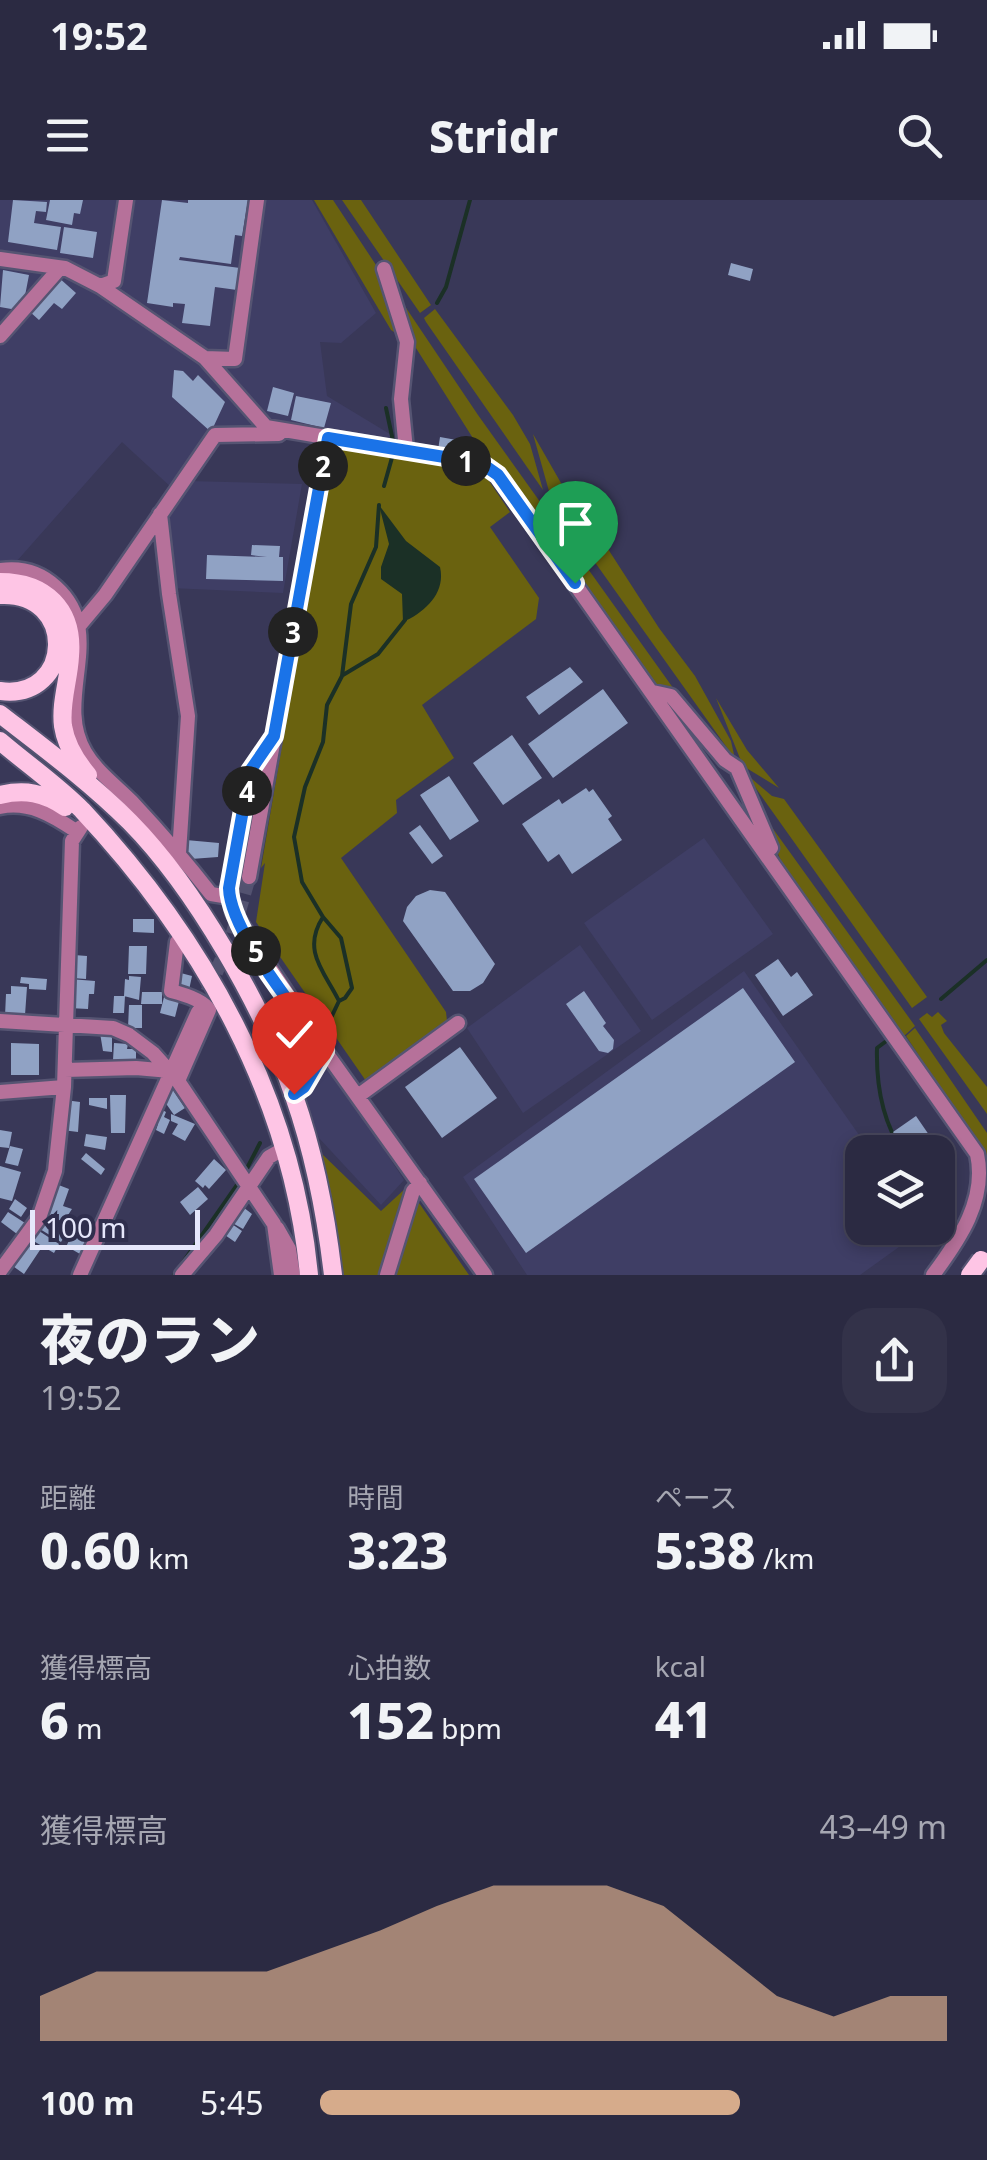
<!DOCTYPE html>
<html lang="ja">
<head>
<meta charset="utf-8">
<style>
  :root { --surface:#2b2a42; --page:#333249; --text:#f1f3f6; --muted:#a6a7b2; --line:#47465b; --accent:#d6ab8b }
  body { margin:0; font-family:"Noto Sans","Noto Sans JP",sans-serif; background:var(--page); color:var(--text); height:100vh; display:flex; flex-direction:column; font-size:38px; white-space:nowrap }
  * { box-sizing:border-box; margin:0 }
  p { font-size:32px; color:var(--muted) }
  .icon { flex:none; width:55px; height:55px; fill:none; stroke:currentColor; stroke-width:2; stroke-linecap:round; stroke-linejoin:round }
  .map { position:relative; height:1075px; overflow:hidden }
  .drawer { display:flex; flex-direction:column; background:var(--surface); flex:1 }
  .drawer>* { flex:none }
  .tools { position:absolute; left:845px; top:935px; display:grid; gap:20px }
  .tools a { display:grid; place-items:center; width:110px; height:110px; border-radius:20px; background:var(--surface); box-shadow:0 5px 15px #0003,0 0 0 2px var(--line); font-size:50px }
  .scale { position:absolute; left:30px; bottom:25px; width:170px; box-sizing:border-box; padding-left:10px; border:5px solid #e6e7fb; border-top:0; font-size:28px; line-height:35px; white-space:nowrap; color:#e6e7fb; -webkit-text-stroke:8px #2f2e4d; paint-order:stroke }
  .pin { position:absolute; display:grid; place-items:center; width:85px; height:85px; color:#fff; margin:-102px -42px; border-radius:50% 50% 50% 0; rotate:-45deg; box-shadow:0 0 10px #0007 }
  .pin .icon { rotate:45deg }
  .km { position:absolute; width:50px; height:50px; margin:-25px; border-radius:50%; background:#222; color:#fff; font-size:28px; line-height:50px; text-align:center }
  .round { display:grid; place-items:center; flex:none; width:105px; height:105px; border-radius:30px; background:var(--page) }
  .head { display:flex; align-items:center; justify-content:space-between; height:170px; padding:0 40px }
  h1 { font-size:55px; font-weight:800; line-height:75px }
  .metrics { display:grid; grid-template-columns:repeat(3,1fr); gap:15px; height:170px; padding:10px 40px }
  .metrics div { display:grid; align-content:center }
  .metrics b { font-size:50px; font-weight:800 }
  .metrics small { font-size:28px; font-weight:400 }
  .metrics p { font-size:28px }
  .chart { height:280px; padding:20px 40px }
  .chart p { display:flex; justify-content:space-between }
  .chart svg { width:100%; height:180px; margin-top:10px; fill:var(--accent); opacity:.7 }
  ul { padding:0 40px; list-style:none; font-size:32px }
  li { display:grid; grid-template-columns:160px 120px 1fr; align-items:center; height:75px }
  li i { height:25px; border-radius:12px; background:var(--accent) }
  .status { display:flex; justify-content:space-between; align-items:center; height:70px; padding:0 50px; background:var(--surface); direction:ltr }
  .status svg { height:28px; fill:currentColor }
  header { display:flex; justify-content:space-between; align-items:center; height:130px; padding:0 40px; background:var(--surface); font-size:45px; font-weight:800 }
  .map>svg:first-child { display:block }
  .built { fill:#3f3e65 }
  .green { fill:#6a620f }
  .water { fill:#1b3026 }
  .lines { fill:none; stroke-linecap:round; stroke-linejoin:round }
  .stream { stroke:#1b3026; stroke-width:4 }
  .building { fill:#90a2c4 }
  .minor-tunnel { stroke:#535270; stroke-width:14; stroke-dasharray:14 7; stroke-linecap:butt }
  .minor-casing { stroke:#555472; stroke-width:19 }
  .major-casing { stroke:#555472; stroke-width:22 }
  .minor { stroke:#b6719a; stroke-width:14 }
  .major { stroke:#fec5e5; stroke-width:18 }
  .major-bridge-casing { stroke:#555472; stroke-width:22; stroke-linecap:butt }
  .major-bridge { stroke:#fec5e5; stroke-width:18 }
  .route-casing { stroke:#fff; stroke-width:20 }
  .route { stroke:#1a73e8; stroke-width:12 }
</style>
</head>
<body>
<div class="status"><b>19:52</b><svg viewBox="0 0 49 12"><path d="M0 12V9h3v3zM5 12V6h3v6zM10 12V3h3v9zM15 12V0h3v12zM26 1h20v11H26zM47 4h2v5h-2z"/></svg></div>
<header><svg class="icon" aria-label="menu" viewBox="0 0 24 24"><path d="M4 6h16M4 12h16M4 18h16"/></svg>Stridr<svg class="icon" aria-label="search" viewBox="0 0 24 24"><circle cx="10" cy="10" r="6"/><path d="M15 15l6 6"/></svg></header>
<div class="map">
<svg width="987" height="1075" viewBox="0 0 987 1075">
  <rect width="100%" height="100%" fill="#393858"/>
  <path class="built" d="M0,0H312L376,113L341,143L320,142L327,196L408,245L214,232L172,288L122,242L16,362L0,365Z
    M188,281L302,284L283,393L170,388L164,315Z
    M704,638L773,734L652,820L584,723Z
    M580,745L641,831L523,913L467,828Z
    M744,771L871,952H862V1028L924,1029L860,1075H527L463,977Z
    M326,861L404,980L381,1005L319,938L302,895Z"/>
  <path class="green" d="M314,0H333L376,65L397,134L391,130Z
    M342,0H361L431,105L420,113Z
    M392,87L478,215L706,534L664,487L653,483L497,265L474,257L476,243L409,137Z
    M435,109L513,215L530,244L543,290L426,122L424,118Z
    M533,234L573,304L608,349L659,428L695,476L731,541L735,559L552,302Z
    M333,246L476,271L487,278L510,312L490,327L539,398L536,419L422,505L454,558L396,600L397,613L341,658L446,812L447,821L366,881L256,722L265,663L261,668Z
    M716,498L747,550L779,588L743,566Z
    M745,573L772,596L784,599L927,797L912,808Z
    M758,608L915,826L904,836L861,782L785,670Z
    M938,812L947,821L941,825L944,833L987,887V914L919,819L927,813L932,817Z
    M915,828L987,933V959L906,836Z
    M321,953L381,1011L407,987L382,1075H339Z
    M417,1000L469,1075H394Z"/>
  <path class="water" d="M379,305L406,341L440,367C446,393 425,412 403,422L402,394L381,379V367L389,344Z"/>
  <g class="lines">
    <path class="stream" d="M437,103L446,87L470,0
      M386,208L393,241
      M384,286L393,254
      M343,475L378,454L405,420
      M323,717L341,738L352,788L345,798L339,801
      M941,799L987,760
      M330,820L339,801C325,772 301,751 323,717L302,682L294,637L305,587L323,542L327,505L342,476L351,404L376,347L379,305
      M885,842L877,848C876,886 882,921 903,952
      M298,872L307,857
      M244,974L260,943
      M938,1004L943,1013
      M174,1075L237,985"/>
  </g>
  <path class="building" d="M13,0L47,2L46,12L36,11L34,23L61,27L57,50L8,42Z
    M50,0H83L80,14L74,13L72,25L46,20Z
    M162,0L188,3V0H248L242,36L235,35L231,64L180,57L179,60L240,68L237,90L215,87L210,126L182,123L185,104L173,103V107L147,103Z
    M64,27L97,32L93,58L60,53Z
    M731,63L753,69L750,81L728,75Z
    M3,70L29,75L24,101L19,100L17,110L0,107Z
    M58,77L76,93L62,109L54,103L39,120L29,111Z
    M174,170L183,171L193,181L198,175L225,202L211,232L172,197Z
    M273,187L294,193L288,216L267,211Z
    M296,196L331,203L324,228L291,220Z
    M440,237L473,243L470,256L438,250Z
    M252,345L280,346L279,357H283V381L206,379L207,355L267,357L251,355Z
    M570,467L583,482L539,515L526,497Z
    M603,489L628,523L553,578L528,544Z
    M512,535L542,578L503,605L473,563Z
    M449,576L479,621L450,640L420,595Z
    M586,588L589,592L593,589L612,616L608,619L622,640L572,674L559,654L548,662L522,624L559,599L562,604Z
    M420,625L443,656L432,664L409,633Z
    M186,640L219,643L218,657L191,659L185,650Z
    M430,690L445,692L495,764L483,783L470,791H453L403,721L407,707L416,696Z
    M133,719H154V733L133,732Z
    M129,746H147L146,774H128Z
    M74,755L87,756L86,779L72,778Z
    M778,759L791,777L797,772L813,795L783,816L755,775Z
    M177,772L192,776L189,790L174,786Z
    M129,776L141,777L139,800L124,796L125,779L129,780Z
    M21,777L47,779L46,790L29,789V784L20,783Z
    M70,779L95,781L94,794H89L88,809L69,808Z
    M11,786L27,787L25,815L5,816L6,794H11Z
    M743,788L795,862L526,1053L474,979Z
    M584,791L606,823L603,826L614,840L613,849L608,853L599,851L566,804Z
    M142,792H162V804H141Z
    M165,793L180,797L175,817L160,813Z
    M114,796H125L124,813H113Z
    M129,805H142V828H128Z
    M100,833L112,835V852L103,851Z
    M11,843L39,844V875H11Z
    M114,843L128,844L127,849H136V862L113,860Z
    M460,847L497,898L442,938L405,887Z
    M171,887L185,908L174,915L160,895Z
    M110,895H126L125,933H111Z
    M89,898H107V909L89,905Z
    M65,900L80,902L78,932L62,930Z
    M155,906L166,912L164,917L170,920L164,934L156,930L158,924L148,920Z
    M171,914L195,924L185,941L172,934L178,924L171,921Z
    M916,916L938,948L932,952H906L893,932Z
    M0,930L12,932L9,948L0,947Z
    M86,934L107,937L105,950L84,946Z
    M10,946L23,949L18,966L5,963Z
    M86,953L105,969L101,975L81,959Z
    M214,959L226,970L209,989L205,985L203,988L195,981Z
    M0,966L21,972L12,1001L0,998Z
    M56,984L69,989L63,1006L72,1009L64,1021L42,1016Z
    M198,987L208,999L190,1015L180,1002Z
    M15,999L27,1008L21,1017L9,1009Z
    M239,1004L252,1014L243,1029L229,1021Z
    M8,1012L25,1023L17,1034L1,1022Z
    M41,1017L67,1032L61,1042L35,1026Z
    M229,1022L242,1031L235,1042L222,1033Z
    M886,1028H907L911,1033L896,1043Z
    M36,1029L59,1044L54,1053L30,1039Z
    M73,1032L87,1039L80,1054L73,1050L75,1046L72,1050L66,1047Z
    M27,1041L40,1050L24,1074L10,1064Z"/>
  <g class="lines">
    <path class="minor-tunnel" d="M199,811L232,736L249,677"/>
    <g class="minor-casing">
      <path id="minor" d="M0,59L65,68L100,86L205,158L266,227L481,263L498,275L977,954C987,1000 959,1040 933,1075
        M384,69L407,142L401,199L406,250
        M100,86L114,81L126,0
        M0,136L60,68
        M205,158L235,159L257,0
        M160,314L169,394L188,516L179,653
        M0,370C21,367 40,372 56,387C108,434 53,498 85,552C96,571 116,586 132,602C160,632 186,662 211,694L229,697
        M79,426L105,395L215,235L279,234
        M653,492L671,496L725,560L737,568L771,648
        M274,536L251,571L229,687L233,712L325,851L485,1075
        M0,607C29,601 52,615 76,631
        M249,677L328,238
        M177,742L171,791C183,794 203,800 209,810L178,881
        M0,821L113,828L129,835L153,853L178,881L274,1024L281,1075
        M65,870L136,868L170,871
        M0,892L64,887
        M294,893L304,887L325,851
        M358,896L458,823
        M277,1028L289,1049L293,1075
        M0,1071L39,1018L55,971L64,887L72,641L81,627
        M80,1075L198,812
        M182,1075L216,1035L269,957L285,948
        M387,1075L413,991L420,983"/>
    </g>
    <g class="major-casing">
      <path id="major" d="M0,382C45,382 74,409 70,456C69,479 60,503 63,526C66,545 76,561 88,575
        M0,395C78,391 74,501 0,491
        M0,514C44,548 90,582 130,622C195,688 264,808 294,896C314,953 326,1015 333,1075
        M0,541C27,564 57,585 82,610C203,739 292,897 309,1075
        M0,595C25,589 44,593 65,607"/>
    </g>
    <use href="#minor" class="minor"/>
    <use href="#major" class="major"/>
    <g class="major-bridge-casing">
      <path id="major-bridge" d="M970,1075L981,1060"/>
    </g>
    <use href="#major-bridge" class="major-bridge"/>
  </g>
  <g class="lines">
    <g class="route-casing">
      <path id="route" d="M294,894L304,887L325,851C298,812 230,732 229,688L250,571L274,536L328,238L481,263L498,275L575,383"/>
    </g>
    <use href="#route" class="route"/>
  </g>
</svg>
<div class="tools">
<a><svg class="icon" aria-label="layers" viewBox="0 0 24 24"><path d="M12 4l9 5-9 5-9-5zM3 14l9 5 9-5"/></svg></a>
</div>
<div class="scale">100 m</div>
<div class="pin" style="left:575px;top:383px;background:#1e9e55"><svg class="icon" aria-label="arrive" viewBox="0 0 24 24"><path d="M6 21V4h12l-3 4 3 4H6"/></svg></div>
<div class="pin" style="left:294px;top:894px;background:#d93025"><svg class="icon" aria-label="check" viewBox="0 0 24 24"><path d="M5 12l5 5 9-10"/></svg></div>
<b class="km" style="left:466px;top:261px">1</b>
<b class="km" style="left:323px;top:266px">2</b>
<b class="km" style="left:293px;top:432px">3</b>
<b class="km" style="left:247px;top:591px">4</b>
<b class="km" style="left:256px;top:751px">5</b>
</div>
<section class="drawer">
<div class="head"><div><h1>夜のラン</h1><p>19:52</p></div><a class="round"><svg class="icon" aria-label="share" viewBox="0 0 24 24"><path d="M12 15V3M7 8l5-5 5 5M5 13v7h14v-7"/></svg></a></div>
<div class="metrics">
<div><p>距離</p><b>0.60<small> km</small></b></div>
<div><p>時間</p><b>3:23</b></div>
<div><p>ペース</p><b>5:38<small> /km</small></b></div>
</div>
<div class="metrics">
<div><p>獲得標高</p><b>6<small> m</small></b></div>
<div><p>心拍数</p><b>152<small> bpm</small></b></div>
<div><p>kcal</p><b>41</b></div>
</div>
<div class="chart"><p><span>獲得標高</span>43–49 m</p>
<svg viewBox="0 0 160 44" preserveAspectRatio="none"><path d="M0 44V33L10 27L20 27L30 27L40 27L50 22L60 17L70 11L80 6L90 6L100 6L110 11L120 22L130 33L140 38L150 33L160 33V44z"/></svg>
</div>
<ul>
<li><b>100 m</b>5:45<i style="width:67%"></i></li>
</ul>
</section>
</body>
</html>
